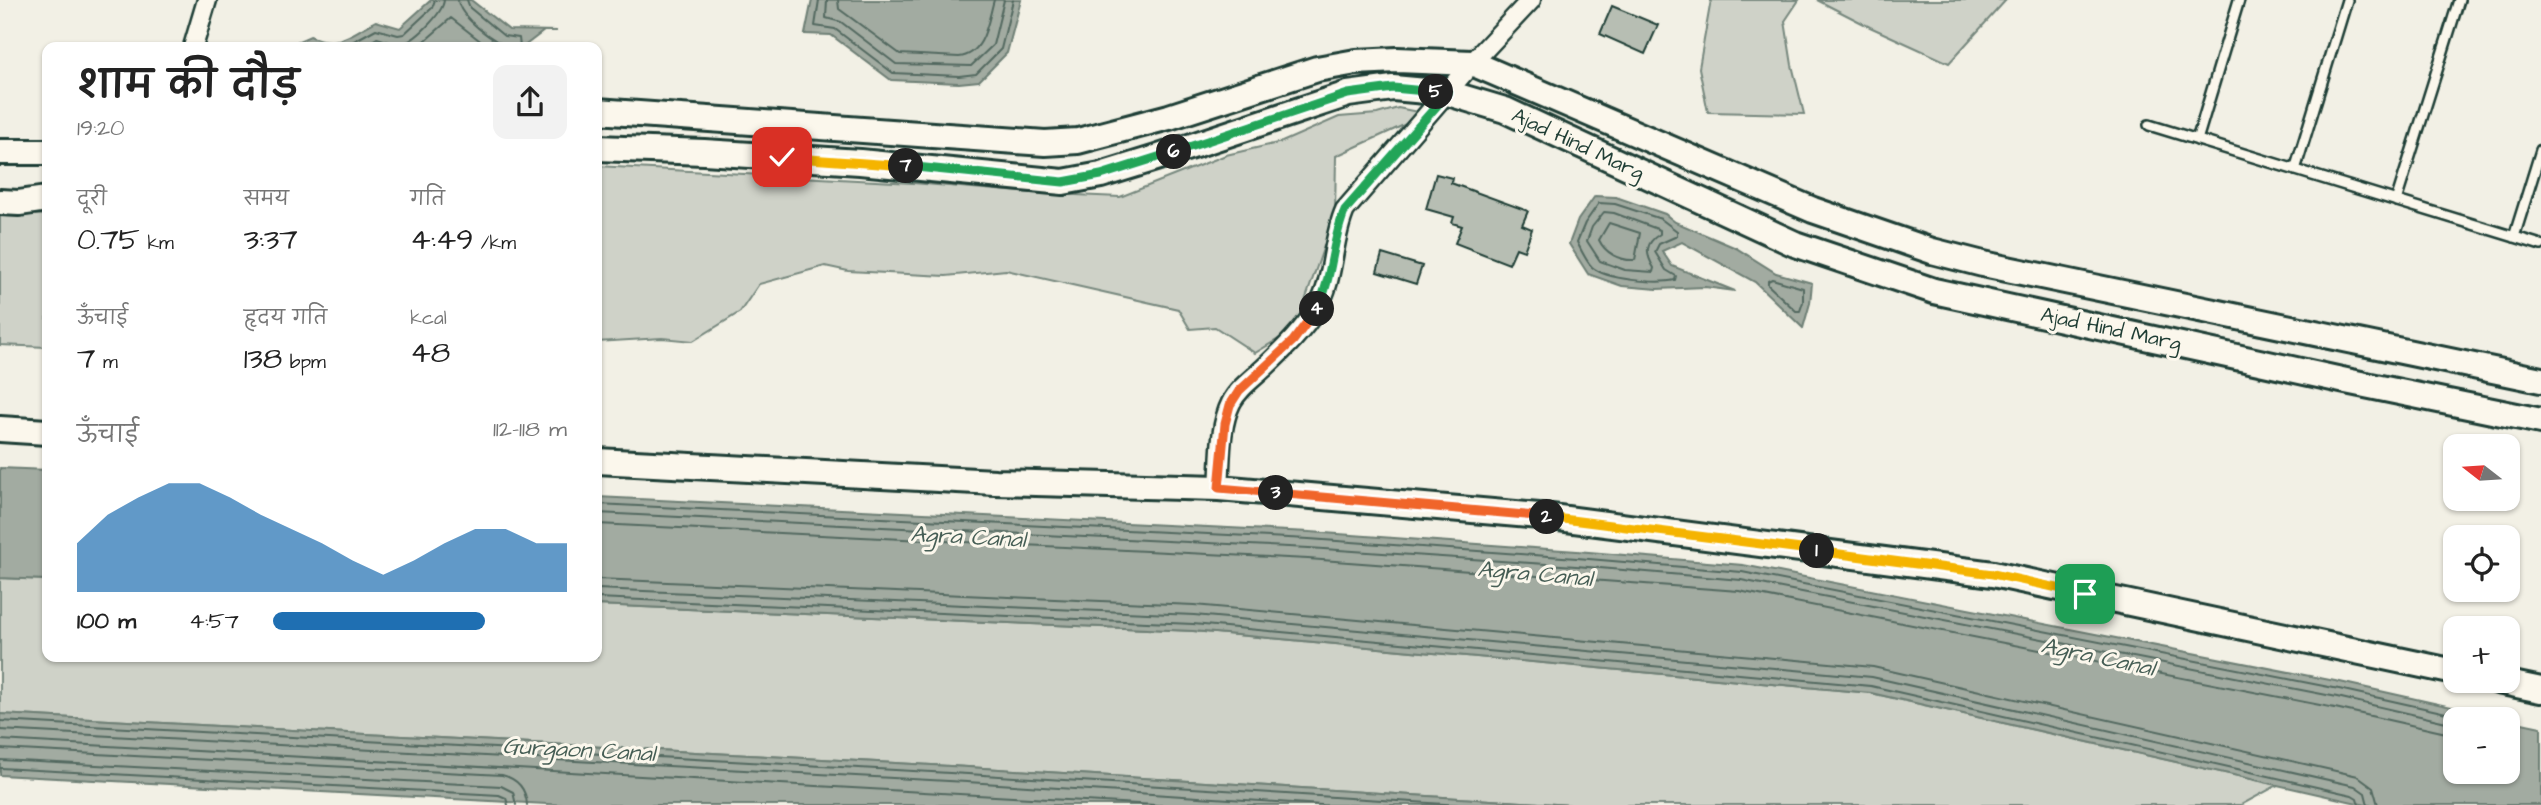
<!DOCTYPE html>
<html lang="hi">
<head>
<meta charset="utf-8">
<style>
  :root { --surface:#fff; --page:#f2f2f2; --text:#222; --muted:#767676; --accent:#1f6fb2 }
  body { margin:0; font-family:"Architects Daughter","Playpen Sans Deva",sans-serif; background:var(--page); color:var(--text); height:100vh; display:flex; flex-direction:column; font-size:26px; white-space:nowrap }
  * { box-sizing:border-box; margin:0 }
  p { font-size:23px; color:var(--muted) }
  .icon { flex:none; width:38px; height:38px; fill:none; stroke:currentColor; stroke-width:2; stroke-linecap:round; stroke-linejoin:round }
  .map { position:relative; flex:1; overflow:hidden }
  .sheet { position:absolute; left:42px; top:42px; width:560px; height:620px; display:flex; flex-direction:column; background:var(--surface); border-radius:14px; box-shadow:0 2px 5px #0004 }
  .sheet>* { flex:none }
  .needle { width:46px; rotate:287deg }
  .fabs { position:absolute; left:2443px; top:434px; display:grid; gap:14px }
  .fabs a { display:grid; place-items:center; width:77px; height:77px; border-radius:14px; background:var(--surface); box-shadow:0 2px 5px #0004; font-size:35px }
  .pin { position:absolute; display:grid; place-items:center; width:60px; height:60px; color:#fff; margin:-30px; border-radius:14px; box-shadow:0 4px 10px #0006 }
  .km { position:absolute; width:35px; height:35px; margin:-18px; border-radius:50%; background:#222; color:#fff; font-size:19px; line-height:35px; text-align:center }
  .round { display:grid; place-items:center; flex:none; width:74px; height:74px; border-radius:14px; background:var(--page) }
  .overview { display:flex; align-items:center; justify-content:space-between; height:119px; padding:0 35px }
  h1 { font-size:38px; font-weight:600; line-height:52px }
  .stats { display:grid; grid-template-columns:repeat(3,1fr); gap:10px; height:119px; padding:7px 35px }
  .stats div { display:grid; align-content:center }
  .stats b { font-size:30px; font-weight:600 }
  .stats small { font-size:19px; font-weight:400 }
  .stats p { font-size:19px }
  .chart { height:196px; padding:14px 35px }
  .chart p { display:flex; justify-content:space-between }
  .chart svg { width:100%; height:126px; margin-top:7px; fill:var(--accent); opacity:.7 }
  ul { padding:0 35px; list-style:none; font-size:23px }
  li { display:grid; grid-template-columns:112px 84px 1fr; align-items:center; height:52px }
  li i { height:18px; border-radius:9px; background:var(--accent) }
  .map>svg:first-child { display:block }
  .green { fill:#cfd2c8; stroke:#77887e; stroke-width:2 }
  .water { fill:#a2aba1; stroke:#6e7f75; stroke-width:2 }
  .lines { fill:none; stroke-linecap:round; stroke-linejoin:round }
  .shore { stroke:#536960; stroke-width:2 }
  .building { fill:#b7beb3; stroke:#1f3d34; stroke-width:2 }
  .lane-casing { stroke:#1f3d34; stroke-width:14 }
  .street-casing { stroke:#1f3d34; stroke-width:23 }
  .secondary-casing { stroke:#1f3d34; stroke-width:30 }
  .lane { stroke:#fbf7ec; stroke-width:9 }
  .street { stroke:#fbf7ec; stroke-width:18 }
  .secondary { stroke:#fbf7ec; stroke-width:24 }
  .split-1-casing { stroke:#fff; stroke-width:14 }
  .split-2-casing { stroke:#fff; stroke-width:14 }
  .split-3-casing { stroke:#fff; stroke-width:14 }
  .split-4-casing { stroke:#fff; stroke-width:14 }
  .split-5-casing { stroke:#fff; stroke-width:14 }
  .split-6-casing { stroke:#fff; stroke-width:14 }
  .split-7-casing { stroke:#fff; stroke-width:14 }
  .split-8-casing { stroke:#fff; stroke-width:14 }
  .split-1 { stroke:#f5b400; stroke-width:9 }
  .split-2 { stroke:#f5b400; stroke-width:9 }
  .split-3 { stroke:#f0652b; stroke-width:9 }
  .split-4 { stroke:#f0652b; stroke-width:9 }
  .split-5 { stroke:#22a559; stroke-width:9 }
  .split-6 { stroke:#22a559; stroke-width:9 }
  .split-7 { stroke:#22a559; stroke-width:9 }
  .split-8 { stroke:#f5b400; stroke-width:9 }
  .labels { text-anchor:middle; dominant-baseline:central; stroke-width:6; stroke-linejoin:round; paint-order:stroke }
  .street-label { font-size:21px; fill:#1f3d34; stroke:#fbf7ec }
  .water-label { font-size:23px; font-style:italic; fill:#465e55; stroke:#fbf7ec }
</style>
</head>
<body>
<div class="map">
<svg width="2541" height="805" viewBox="0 0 2541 805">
  <rect width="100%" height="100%" fill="#f2f0e5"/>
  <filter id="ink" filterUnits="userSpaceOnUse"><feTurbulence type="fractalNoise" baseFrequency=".0143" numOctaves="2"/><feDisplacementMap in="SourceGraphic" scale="14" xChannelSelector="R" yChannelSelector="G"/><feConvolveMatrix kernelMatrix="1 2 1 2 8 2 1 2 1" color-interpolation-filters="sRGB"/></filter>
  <g filter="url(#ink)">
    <path class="green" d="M1711,0H1799L1785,21L1792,65L1804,114L1708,112L1699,68Z
      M1817,0H2006L1949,63L1870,27Z
      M1398,108L1428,114L1336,156L1335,214L1305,301L1300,326L1255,353L1215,327L1190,329L1178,309L1006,270L946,276L848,271L825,266L759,284L740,312L693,341L662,338L597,342V166L913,183L1031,193L1120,197L1226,155L1282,142L1339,117L1377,114Z
      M0,213L47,215V347L0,345Z
      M0,578L47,580V656H597V605L1193,631L1871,693L2278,785L2241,805H1571L968,767L0,714Z"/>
    <path class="water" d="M431,0H471L509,30L557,31H544L523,47H295L294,43L310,36C338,49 351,34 376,21L400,28Z
      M812,0H1021L1007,53L979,81L959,83L891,80L831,35L805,34Z
      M1595,196L1616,197L1665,214L1675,222L1736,248L1776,273L1812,283L1810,303L1803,328L1755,282L1682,242L1662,251L1672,266L1735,291L1705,287L1657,289L1622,286L1588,274L1569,244L1578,220Z
      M0,468L47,470V580L0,578Z
      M597,497L1310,532L1577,551L1743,565L2340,682L2505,719H2455V772H2508V720L2541,727V805H2366L1871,693L1193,631L597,605Z
      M0,714L968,767L1571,805H566L0,775Z"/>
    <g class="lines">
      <path class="shore" d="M458,0C459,17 495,43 510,47
        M467,0L470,8L504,36L519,38L520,47
        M819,0L815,26L835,29L893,73L959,76L976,74L1001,49L1013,0
        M827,0L826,18L841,22L896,64L971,66L993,45L1004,0
        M838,0L839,9L900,54L959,57C985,55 988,20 994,0
        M343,47L376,29L398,35L404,34L432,8L435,0
        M361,47L377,38C385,40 393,44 400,44C414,43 443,13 444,0
        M418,47L451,18L488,47
        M1599,203L1615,204L1661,219L1677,231V236L1659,244L1655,252L1666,270L1676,276L1675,280C1657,284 1606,280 1592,267C1586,261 1581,250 1577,242L1585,223Z
        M1604,212L1614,213L1660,230V234C1645,243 1645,253 1654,268L1653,272L1625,270L1600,261L1587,241L1592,227Z
        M1609,223L1640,233L1635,260C1620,261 1605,253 1599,240Z
        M1772,279L1803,288V302L1800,311H1796L1768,285V281Z
        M597,504L1309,539L1577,558L1742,572L2339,689L2473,719
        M597,513L1309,548L1576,566L1741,580L2337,697L2455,724
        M597,524L1308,559L1739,591L2335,708L2455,735
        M597,579L1194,605L1873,667L2358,776L2373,787L2378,805
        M597,589L1194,615L1872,677L2355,786L2365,793L2368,805
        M597,598L1193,624L1871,686L2352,795L2357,798L2359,805
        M0,721L968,774L1461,805
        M0,730L967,782L1322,805
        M0,740L1156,805
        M0,749L502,775C518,779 526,789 527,805
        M0,760L501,786L513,792L516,805
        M0,768L499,795L506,798L508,805"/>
    </g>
    <path class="building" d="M1612,6L1658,25L1645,54L1600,34Z
      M1436,174L1452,178L1451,183L1528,211L1522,225L1532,229L1524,251L1516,248L1509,264L1455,243L1462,226L1452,223L1454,217L1426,209Z
      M1382,254L1422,266L1416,284L1377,272Z"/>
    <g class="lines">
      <g class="lane-casing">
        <path id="lane" d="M2149,125L2541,245
          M2197,140L2239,0
          M2295,170L2347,0
          M2396,201L2459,0
          M2514,237L2541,150"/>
      </g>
      <g class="street-casing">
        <path id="street" d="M193,47L207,0
          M1219,488C1221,462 1219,427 1231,403C1238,389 1252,379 1264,368C1283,350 1303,331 1317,308C1335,279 1331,241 1345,210L1472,63L1531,0"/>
      </g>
      <g class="secondary-casing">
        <path id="secondary" d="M597,111L1045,143L1078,141L1169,117L1317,69L1356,62L1397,60L1472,63L1813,210L1932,251L1983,264L2541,380
          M597,148L704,152L860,162L1063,182L1101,175L1156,158L1348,94L1393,88L1448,93L1505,110L1795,244L1934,291L2346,381L2541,421
          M0,152H47
          M0,202L19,203L47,199
          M0,429L47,432
          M597,461L995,482L1219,488L1551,517L1993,574L2455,672
          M2498,681L2541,690"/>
      </g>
      <use href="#lane" class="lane"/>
      <use href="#street" class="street"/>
      <use href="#secondary" class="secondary"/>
    </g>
  </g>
  <g class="lines" filter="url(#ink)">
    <g class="split-1-casing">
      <path id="split-1" d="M1817,551L1993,574L2085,594"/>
    </g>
    <g class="split-2-casing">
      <path id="split-2" d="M1547,517L1817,551"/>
    </g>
    <g class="split-3-casing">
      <path id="split-3" d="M1276,493L1547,517"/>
    </g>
    <g class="split-4-casing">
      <path id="split-4" d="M1276,493L1219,488L1225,424L1230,405L1239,391L1293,341L1317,309"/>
    </g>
    <g class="split-5-casing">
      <path id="split-5" d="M1317,309C1333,278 1331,242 1345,210L1448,93L1436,92"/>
    </g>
    <g class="split-6-casing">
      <path id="split-6" d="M1174,152L1348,94L1393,88L1436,92"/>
    </g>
    <g class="split-7-casing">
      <path id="split-7" d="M906,166L1063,182L1101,175L1174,152"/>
    </g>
    <g class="split-8-casing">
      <path id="split-8" d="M782,157L906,166"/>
    </g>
    <use href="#split-1" class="split-1"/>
    <use href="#split-2" class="split-2"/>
    <use href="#split-3" class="split-3"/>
    <use href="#split-4" class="split-4"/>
    <use href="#split-5" class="split-5"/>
    <use href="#split-6" class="split-6"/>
    <use href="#split-7" class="split-7"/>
    <use href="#split-8" class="split-8"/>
  </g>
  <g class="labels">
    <g class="street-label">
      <text transform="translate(1578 144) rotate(25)">Ajad Hind Marg</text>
      <text transform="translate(2111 329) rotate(12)">Ajad Hind Marg</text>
    </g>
    <g class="water-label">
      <text transform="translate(968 537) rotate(3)">Agra Canal</text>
      <text transform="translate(1535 574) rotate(5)">Agra Canal</text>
      <text transform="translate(2098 657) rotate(12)">Agra Canal</text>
      <text transform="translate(579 750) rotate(3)">Gurgaon Canal</text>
    </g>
  </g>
</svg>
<div class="fabs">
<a><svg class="needle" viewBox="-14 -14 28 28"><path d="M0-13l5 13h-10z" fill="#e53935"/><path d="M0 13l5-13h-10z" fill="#767676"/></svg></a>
<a><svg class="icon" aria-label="locate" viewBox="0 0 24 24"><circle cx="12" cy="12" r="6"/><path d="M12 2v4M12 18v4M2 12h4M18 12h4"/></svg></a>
<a>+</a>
<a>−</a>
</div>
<div class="pin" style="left:2085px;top:594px;background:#1e9e55"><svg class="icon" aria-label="arrive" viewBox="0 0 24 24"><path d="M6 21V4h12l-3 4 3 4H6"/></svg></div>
<div class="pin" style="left:782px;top:157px;background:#d93025"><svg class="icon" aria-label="check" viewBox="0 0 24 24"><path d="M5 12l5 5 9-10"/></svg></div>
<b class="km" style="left:1817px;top:551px">1</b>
<b class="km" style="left:1547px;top:517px">2</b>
<b class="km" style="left:1276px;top:493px">3</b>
<b class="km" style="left:1317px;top:309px">4</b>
<b class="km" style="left:1436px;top:92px">5</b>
<b class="km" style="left:1174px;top:152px">6</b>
<b class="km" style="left:906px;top:166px">7</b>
<section class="sheet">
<div class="overview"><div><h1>शाम की दौड़</h1><p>19:20</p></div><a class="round"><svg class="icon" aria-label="share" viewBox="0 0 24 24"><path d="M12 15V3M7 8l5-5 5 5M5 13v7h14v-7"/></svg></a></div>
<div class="stats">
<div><p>दूरी</p><b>0.75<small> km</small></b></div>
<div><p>समय</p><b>3:37</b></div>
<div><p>गति</p><b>4:49<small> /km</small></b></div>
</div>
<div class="stats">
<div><p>ऊँचाई</p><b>7<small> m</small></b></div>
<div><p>हृदय गति</p><b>138<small> bpm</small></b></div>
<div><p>kcal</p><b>48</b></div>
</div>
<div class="chart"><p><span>ऊँचाई</span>112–118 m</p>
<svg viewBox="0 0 160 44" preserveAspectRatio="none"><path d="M0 44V27L10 17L20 11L30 6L40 6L50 11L60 17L70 22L80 27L90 33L100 38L110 33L120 27L130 22L140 22L150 27L160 27V44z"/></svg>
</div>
<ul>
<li><b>100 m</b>4:57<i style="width:72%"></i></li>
</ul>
</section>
</div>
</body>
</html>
